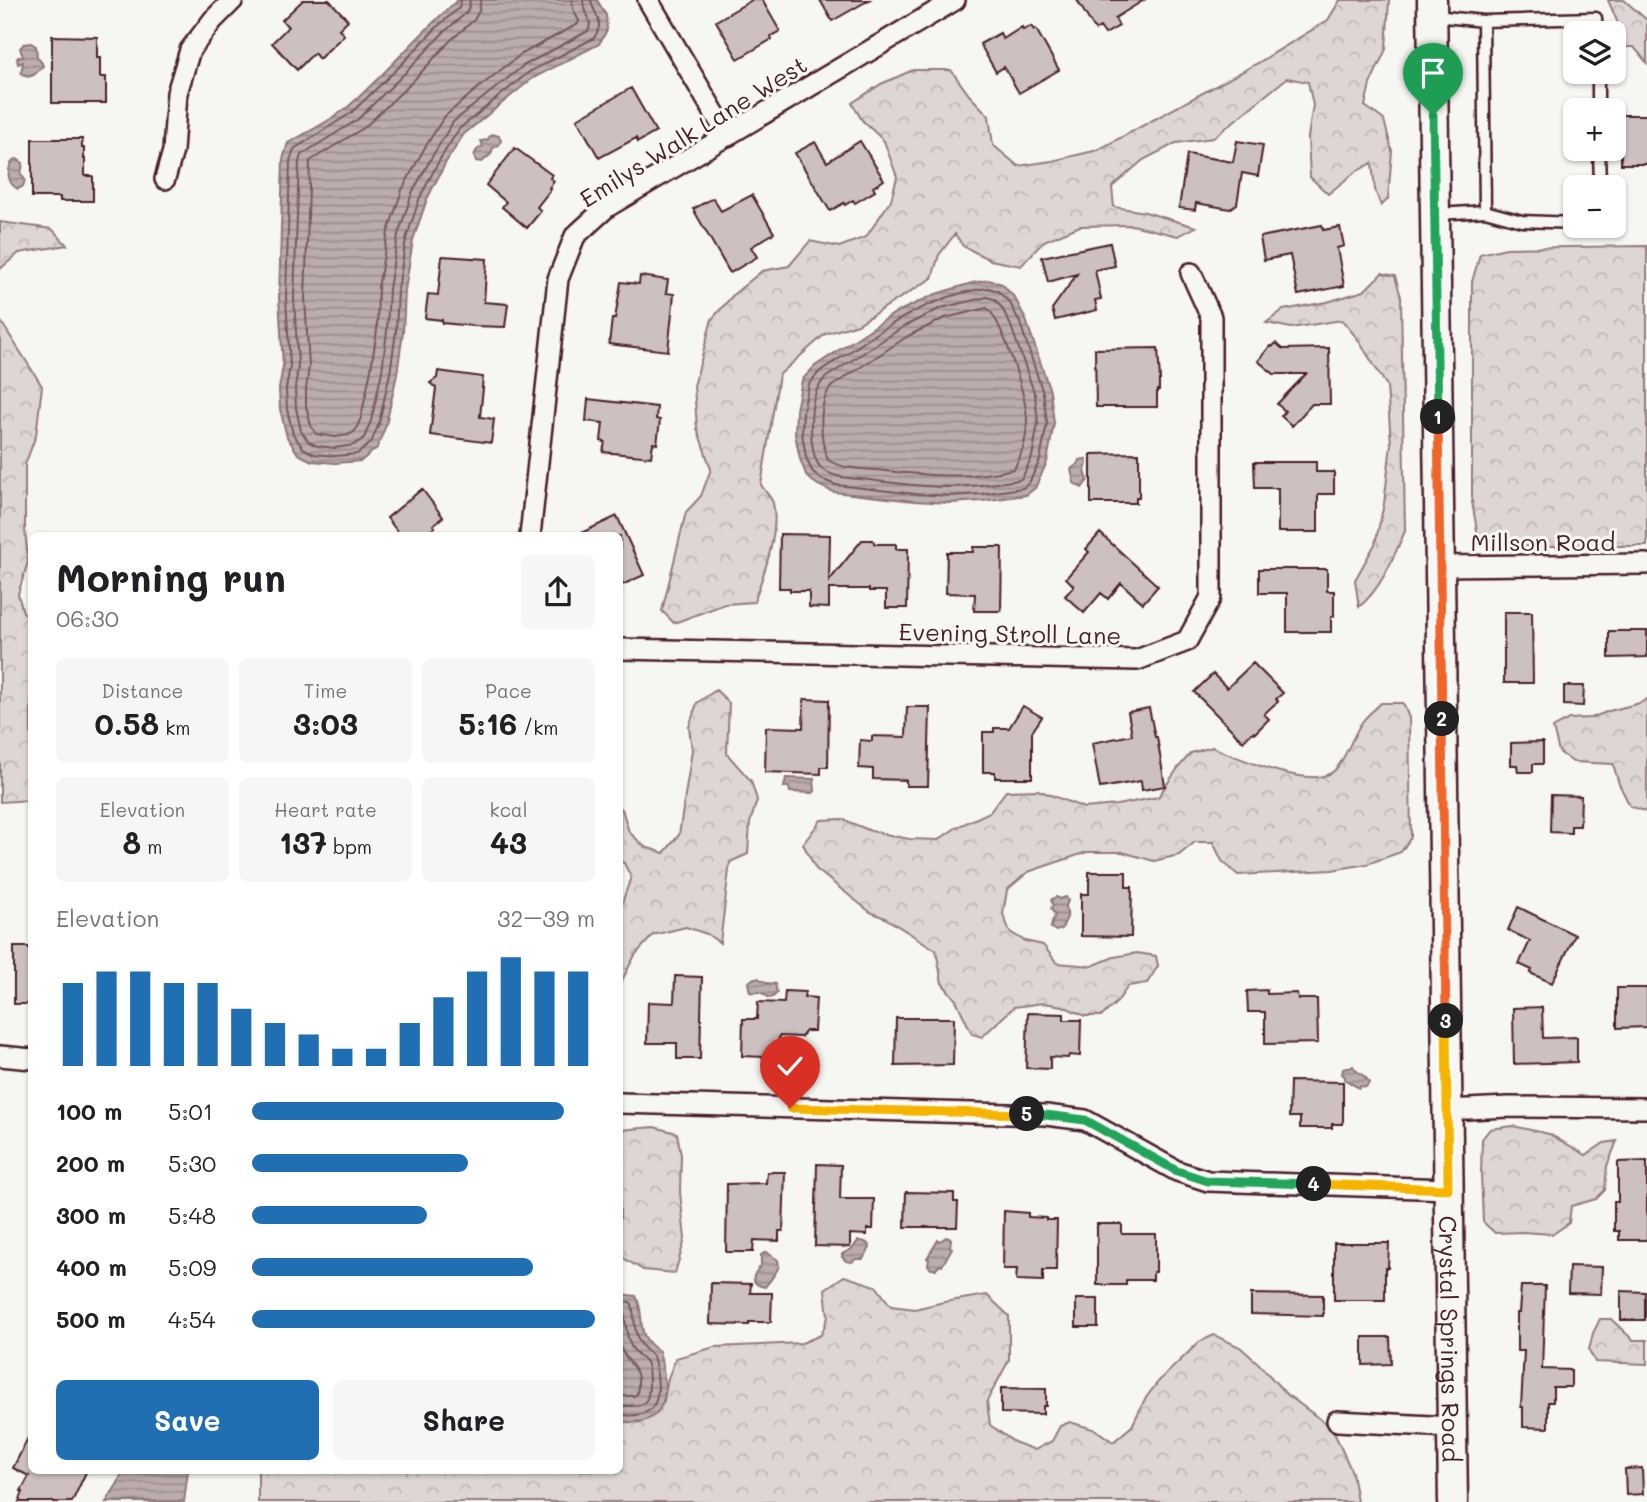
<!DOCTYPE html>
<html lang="en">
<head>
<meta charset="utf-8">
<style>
  :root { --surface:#fff; --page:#f6f6f6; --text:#202124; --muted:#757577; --accent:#1f6fb2 }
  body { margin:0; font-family:Mali,sans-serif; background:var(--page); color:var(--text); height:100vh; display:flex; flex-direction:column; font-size:26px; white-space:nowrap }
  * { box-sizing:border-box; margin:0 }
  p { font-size:23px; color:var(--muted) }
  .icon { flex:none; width:38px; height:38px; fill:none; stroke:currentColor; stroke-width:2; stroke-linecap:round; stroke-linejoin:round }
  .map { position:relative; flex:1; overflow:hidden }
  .details { position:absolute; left:28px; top:532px; width:595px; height:942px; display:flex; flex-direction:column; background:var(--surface); border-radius:10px; box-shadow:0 2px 5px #0004 }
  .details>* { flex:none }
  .controls { position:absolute; left:1563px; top:21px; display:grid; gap:14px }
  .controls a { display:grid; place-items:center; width:63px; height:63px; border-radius:10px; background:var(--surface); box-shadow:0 2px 5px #0004; font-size:35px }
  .pin { position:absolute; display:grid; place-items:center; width:60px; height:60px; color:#fff; margin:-72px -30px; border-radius:50% 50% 50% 0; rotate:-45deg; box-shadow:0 0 7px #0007 }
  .pin .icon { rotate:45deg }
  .km { position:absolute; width:35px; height:35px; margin:-18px; border-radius:50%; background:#222; color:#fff; font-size:19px; line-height:35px; text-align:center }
  .round { display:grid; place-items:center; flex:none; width:74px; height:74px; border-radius:10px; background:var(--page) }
  .headline { display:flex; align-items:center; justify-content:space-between; height:119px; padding:0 28px }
  h1 { font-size:38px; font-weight:800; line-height:52px }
  .stats { display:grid; grid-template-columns:repeat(3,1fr); gap:10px; height:119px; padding:7px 28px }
  .stats div { display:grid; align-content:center; border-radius:10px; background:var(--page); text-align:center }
  .stats b { font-size:30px; font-weight:800 }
  .stats small { font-size:19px; font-weight:400 }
  .stats p { font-size:19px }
  .chart { height:196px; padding:14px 28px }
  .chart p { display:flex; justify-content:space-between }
  .chart svg { width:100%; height:126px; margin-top:7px; stroke:var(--accent); stroke-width:6 }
  .cta { display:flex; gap:14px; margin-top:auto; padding:14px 28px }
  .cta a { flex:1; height:80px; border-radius:10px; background:var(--accent); color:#fff; font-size:28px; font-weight:800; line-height:80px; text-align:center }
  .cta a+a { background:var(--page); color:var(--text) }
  ul { padding:0 28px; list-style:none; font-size:23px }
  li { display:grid; grid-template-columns:112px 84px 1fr; align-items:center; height:52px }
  li i { height:18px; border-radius:9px; background:var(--accent) }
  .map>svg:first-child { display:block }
  .forest { fill:url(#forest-crowns); stroke:#947a80; stroke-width:2 }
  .water { fill:url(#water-rules); stroke:#8e747a; stroke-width:2 }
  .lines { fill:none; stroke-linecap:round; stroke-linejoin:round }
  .shore { stroke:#77585f; stroke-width:2 }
  .building { fill:#ccc1c0; stroke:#4a1f2b; stroke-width:2 }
  .lane-casing { stroke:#4a1f2b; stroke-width:15 }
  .street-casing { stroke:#4a1f2b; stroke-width:24 }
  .secondary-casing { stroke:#4a1f2b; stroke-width:33 }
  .lane { stroke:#f6f6f2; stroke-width:10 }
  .street { stroke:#f6f6f2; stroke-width:19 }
  .secondary { stroke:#f6f6f2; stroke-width:28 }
  .split-1-casing { stroke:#fff; stroke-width:14 }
  .split-2-casing { stroke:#fff; stroke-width:14 }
  .split-3-casing { stroke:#fff; stroke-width:14 }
  .split-4-casing { stroke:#fff; stroke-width:14 }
  .split-5-casing { stroke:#fff; stroke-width:14 }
  .split-6-casing { stroke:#fff; stroke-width:14 }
  .split-1 { stroke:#22a559; stroke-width:9 }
  .split-2 { stroke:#f0652b; stroke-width:9 }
  .split-3 { stroke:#f0652b; stroke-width:9 }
  .split-4 { stroke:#f5b400; stroke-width:9 }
  .split-5 { stroke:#22a559; stroke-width:9 }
  .split-6 { stroke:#f5b400; stroke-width:9 }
  .labels { text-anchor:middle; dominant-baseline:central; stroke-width:6; stroke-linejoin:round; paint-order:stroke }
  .street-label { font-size:24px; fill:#4a1f2b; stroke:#f6f6f2 }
</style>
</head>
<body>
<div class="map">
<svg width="1647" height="1502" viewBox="0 0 1647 1502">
  <defs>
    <pattern id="forest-crowns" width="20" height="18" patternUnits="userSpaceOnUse" patternTransform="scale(1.75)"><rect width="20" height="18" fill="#ddd6d5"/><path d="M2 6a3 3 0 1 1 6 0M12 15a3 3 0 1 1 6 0" fill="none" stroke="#bfb7b7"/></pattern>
    <pattern id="water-rules" width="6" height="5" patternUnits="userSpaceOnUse" patternTransform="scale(1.75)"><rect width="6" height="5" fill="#bbadae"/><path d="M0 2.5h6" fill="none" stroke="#9a8c8e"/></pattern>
  </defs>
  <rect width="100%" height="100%" fill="#f6f6f2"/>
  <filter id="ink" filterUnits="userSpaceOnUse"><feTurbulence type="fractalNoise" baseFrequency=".0143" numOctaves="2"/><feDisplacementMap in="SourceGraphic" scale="14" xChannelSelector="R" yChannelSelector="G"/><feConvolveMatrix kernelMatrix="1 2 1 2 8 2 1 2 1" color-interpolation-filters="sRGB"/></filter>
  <g filter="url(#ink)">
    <path class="forest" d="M1340,0H1389L1386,49L1370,84L1365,106L1384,120L1392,151L1388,199L1381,206L1375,190L1372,163L1354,173L1328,194L1310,177L1308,137L1313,105L1308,82L1287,78L1213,138L1176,143L1143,160L1112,187L1114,207L1145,212L1196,227L1178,236L1132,225L1080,226L1044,241L1021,266L990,260L963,246L955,234L939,255L932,278L858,324L825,334L779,375L761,485C764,490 771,497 773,503C780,531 763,576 754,602L725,604L674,623L662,611L686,512L701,496L711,469L697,428L694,386L712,319L734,294L762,271L789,266L810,241L839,247L866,237L891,200L897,177L884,141L862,120L852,103L881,84L913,70H951L969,95L989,116L993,145L1018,166L1052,161L1098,150L1258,63L1328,20Z
      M1608,0H1624L1647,20V63L1634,47H1619L1617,21Z
      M0,222L52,229L67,245L19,253L0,269Z
      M1647,246V546H1492L1478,536L1472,502V282L1480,254L1506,248Z
      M1382,273L1395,276L1401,297L1405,531C1393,558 1382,588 1359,607L1355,580L1375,544L1384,504L1391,444L1387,386L1357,338L1342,320L1291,328L1266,323L1283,310L1327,302L1364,291Z
      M0,320L42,386L36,435L25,465V529L28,562L18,594L23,612L31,617V800L0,802Z
      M716,690L729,703L727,754L751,781L757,800L750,823L748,854L730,862L720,943L707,934L686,927L653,935L635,955L620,984V909L631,877L624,863L620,861V808L622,809L629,832L645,847L664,853L679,835L692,750L689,727L697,703Z
      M1647,699V812L1630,806L1619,784L1613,764L1573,762L1559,752L1553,728L1569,719L1591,718L1609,711L1640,703Z
      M1381,703H1403L1409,718L1411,837L1401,852L1367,864L1332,870L1238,875L1222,861L1213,842H1195L1179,855L1154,861L1122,852H1087L1028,872L1007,890L1003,914L1010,932L1025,941L1043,945L1057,963L1092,966L1114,957L1137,953L1156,956L1158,966L1147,983L1128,986L1117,1002L1102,1016H1085L1063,1006L1043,1003L1014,1007L982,1037L972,1034L956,1000L942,983L936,950L885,918L870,912L816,869L803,844L821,820L842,819L871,831L909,839L938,840L957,827L990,812L1006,791L1038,790L1084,808L1117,805L1158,797L1178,768L1191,753L1212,747C1236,757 1314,792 1335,770C1345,760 1353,735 1362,722C1367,715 1375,709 1381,703Z
      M1513,1126L1549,1134L1586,1155L1604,1143L1617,1141L1607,1166L1605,1190L1596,1199L1571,1206L1569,1223L1553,1234L1522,1232L1495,1233L1483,1222L1481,1174L1482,1139L1490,1129Z
      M654,1127L677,1133L681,1155L680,1192L685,1239L675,1273L643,1270L620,1256V1130Z
      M844,1276L876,1286L891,1306L915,1309L944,1302L987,1295L1009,1316V1360L987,1401L990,1425L1014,1442L1035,1450L1052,1441L1060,1426L1070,1422L1096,1430L1113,1442L1132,1426L1145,1399L1158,1382L1199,1342L1214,1335L1240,1347L1259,1364L1285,1393L1332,1428L1352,1472L1357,1502H258V1470H620V1422H641L664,1401L668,1378L676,1358L715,1347L802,1343L821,1335L828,1317L825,1289Z
      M1600,1319H1611L1633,1340H1647V1364L1595,1362L1589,1350L1593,1333Z"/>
    <path class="water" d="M458,0H597L606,15L607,30L599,44L533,78L464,134L446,162L427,199L413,240L405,290L403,332L397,374L386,425L377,448L361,461L335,463L312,461L298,454L287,437L280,409L279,389L283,366L279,298L283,159L288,143C308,132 331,121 349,106C387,73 419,33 458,0Z
      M31,43L36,46L37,57L42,63L43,66L34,75L28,77L21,73L23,62L18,64L17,59L18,57H23L20,48L24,44Z
      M492,134L499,136L501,141L498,146L493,148L491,154C488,157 484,160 482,162L476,161L474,155L477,150L483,146L481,141L487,140Z
      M17,159L23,163L21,174L25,180L23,186L18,189C6,183 7,170 13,160Z
      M988,280L1002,284L1015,298L1026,320L1050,391L1054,423L1047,462L1035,488L1026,495L982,501L950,503L914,501L833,492L818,485L807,477L800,459L795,434L796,410L802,380L815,366L895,313L936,294L972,283Z
      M1086,459L1087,463L1085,471L1088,480L1082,488L1074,483L1071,469L1078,464L1080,460Z
      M786,778L814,779L815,791L813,793L790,792L789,787H784Z
      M1056,897L1060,899L1066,897L1068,901L1065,908C1071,918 1064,919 1062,929L1056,931L1051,928L1052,922L1055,915L1051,909L1053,905L1051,900Z
      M754,978H758L767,983L775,984L777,993C767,1004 767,992 758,992C755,992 753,993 750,992L748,983Z
      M1353,1066C1356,1074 1366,1074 1369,1083L1366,1087L1360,1086L1359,1088L1344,1079L1345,1077L1342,1074L1343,1069L1346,1068H1350Z
      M946,1237L951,1239L950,1247L952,1248L942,1266L940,1265L936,1269H931L928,1265L929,1259L927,1258L938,1240L940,1241Z
      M858,1241C864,1241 868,1242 870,1248L863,1259H856L852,1262L846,1261L842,1257V1254L852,1249Z
      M766,1252L778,1260L779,1266C776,1273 769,1282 765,1287C749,1284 752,1275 761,1266V1255Z
      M620,1294L636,1296C647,1319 633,1335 659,1351C665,1376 674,1411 643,1421C636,1423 627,1422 620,1422Z
      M123,1470H188L184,1502H106L118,1483Z"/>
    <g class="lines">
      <path class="shore" d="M461,0L459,8L438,26L399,67L351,113L294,149L290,161L286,298L290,366L286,389L287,409L293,434L303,448L314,454L335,456L357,454L371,443L379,423L390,373L396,332L398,290L406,239L420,197L440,159L459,129L529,72L594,38C606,18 594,18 591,0
        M470,0L469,7L466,13L444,32L405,73L357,120L301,155L299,162L294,298L298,366L295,389L296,408L301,431L309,442L317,446L335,448L354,445L364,438L371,421L382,371L387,331L389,289L398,235L412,193L433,155L453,122L523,66L588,31C594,20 583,12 583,0
        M481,0L479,11L474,20L451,40L413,81L365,127L310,161L305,298L309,366L306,390V406L311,426L316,434L335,437L349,435L355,431L361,418L371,369L377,330L378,288L388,232L402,190L424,149L444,117L478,88L520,55L578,24L579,21L573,9L572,0
        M988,288L998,291L1010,303L1020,323L1043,393L1047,423L1040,460L1029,483L1023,488L981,494L950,496L915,494L836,485L821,479L812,471L806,457L802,433L803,411L809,384L819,372C829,364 841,358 851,351C892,322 937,294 988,288Z
        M987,297L994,299L1002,308L1011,326L1035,395L1038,423L1032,457L1022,478L1019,480C996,483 972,487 949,487C922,487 895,483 869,480C854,478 835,479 822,469C813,461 811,440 811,428C811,410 812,392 825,378L903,327L941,308Z
        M987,308C1003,322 1027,399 1027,421C1027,438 1022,455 1014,469C969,480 922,475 877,470C860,469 843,469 828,460C820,441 817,402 832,386L908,336L945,318Z
        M620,1301L630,1302L632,1304C637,1328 631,1340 653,1356C658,1376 666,1411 637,1415C632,1416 625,1415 620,1415
        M620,1310L624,1313C626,1323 626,1336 631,1346C635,1354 642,1357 646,1362C649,1368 649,1378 649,1385C649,1409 640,1406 620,1406
        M620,1347C630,1368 642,1366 637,1394L634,1396H620"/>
    </g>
    <path class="building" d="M303,0H329L348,20L339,29L344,35L319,59L314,53L297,70L272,43L288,27L282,20Z
      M752,0H762L780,31L771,36L772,39L738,59L716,21Z
      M820,0H869L832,21Z
      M1077,0H1144L1115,18L1119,26L1105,34L1100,27L1095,30Z
      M1031,26L1034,30L1036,29L1059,70L1019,93L1004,67L996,72L980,44L1000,33L1003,39L1022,27L1023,30Z
      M52,36L97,37V58H100V77H106V103H52Z
      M631,88L656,132L638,142L636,138L599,158L577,119Z
      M1621,115H1647V164H1621Z
      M32,139H82V148H84V159H85V176H93V201H60V197H32Z
      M860,141L884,180L873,187L875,191L855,203L853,200L845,205L844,203L830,211L795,153L815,142L827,162Z
      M1237,141L1263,145L1258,176L1242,173L1237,204L1230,209L1196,203L1195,210L1179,208L1187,154L1233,162Z
      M515,148L552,175L550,178L554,181L549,188L551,189L537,207L541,211L527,228L502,207L506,202L486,185Z
      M752,195L774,233L751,247L757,257L730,273L693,209L713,198L721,211Z
      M1322,225L1323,230L1340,227L1344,246L1337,248L1344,286L1298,295L1290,255L1264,260L1260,237Z
      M1110,243L1115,266L1095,270L1101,299L1095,300L1097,310L1055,320L1052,309L1077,274L1048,282L1042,257Z
      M442,256L487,259L484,302L508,304L505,327L474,326L442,323V320L425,318L428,294L438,295Z
      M640,276L668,280L666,293L674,294L668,351L609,344L612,319H615L621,282L639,284Z
      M1276,343L1283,349L1329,348L1330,404H1312L1292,426L1281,416L1285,411L1277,404L1306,374H1274L1258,361L1270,346L1272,347Z
      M1158,348L1160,380H1159V390H1157V407H1096L1095,349Z
      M438,371L483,377L482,388H483L480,417L494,419L491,443L430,435L436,388L430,383L437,378Z
      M588,399L657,407L656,419L660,420L657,444L653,443L651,457L603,452L605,442L601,441L603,423L586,421Z
      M1139,453V497H1136V503H1091V454Z
      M1254,462H1316V472H1334V494H1318V532H1278V488H1255Z
      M422,489L443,517L433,525L435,527L425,536H401L387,518Z
      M617,516L644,575L620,586V536H575Z
      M1100,533L1158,586L1143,603L1121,583L1108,599L1101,593L1084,613L1065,596L1074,586L1066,578L1089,552L1086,549Z
      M780,534L830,535L829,581L862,540H873L875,544H896V549H908L907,608H886V591H869V589H829V608L809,607V591H790V588H779Z
      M973,547H1002L1001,611H974L975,594L946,593L947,552H973Z
      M1259,569H1327V591H1334V616H1331V632H1287V593H1259Z
      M1504,612H1532L1533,683H1504Z
      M1609,631H1647V657L1609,658Z
      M1253,663L1283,693L1276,699L1278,701L1264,714L1269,719L1255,733L1253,732L1243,741L1194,692L1213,674L1227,688Z
      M1564,686H1584L1583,706L1564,705Z
      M804,699L829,700L828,767H821V774L765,772L766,727L803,728Z
      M1023,706L1042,717L1032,732V778H995V772H983V732H994V728H1009Z
      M907,707H930L928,786H906V780L873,779V769L859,768L860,740L872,741V736L906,737Z
      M1149,708L1155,737H1157L1165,786L1142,790L1141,781L1100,788L1092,743L1132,735L1128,712Z
      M1543,742V764H1533V772H1518L1517,765H1511V743Z
      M1551,795L1581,796L1580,826H1571V833L1550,832Z
      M1089,872H1126V887H1132L1131,937L1081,936V894H1089Z
      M1518,907L1575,935L1552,983L1530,973L1532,970L1519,964L1530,941L1508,930Z
      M14,947H29V949H32V1004H14Z
      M675,976L702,977L700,1059H677V1043H647L648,1002L674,1003Z
      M1617,988H1647V1027L1617,1028Z
      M1267,990V994L1297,993L1298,999H1317L1318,1043L1265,1044V1012H1248L1247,991Z
      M785,991L805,992L804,997L816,998L814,1031H806L801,1037L779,1036L778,1053H765V1057L742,1056L743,1019H757L758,1002L784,1003Z
      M1542,1007L1543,1038L1577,1037V1062L1514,1064L1513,1008Z
      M1028,1013L1064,1014V1020H1081L1080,1056L1069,1055L1068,1058L1050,1057V1069L1026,1068Z
      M896,1018H954L953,1065L895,1066Z
      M1290,1081L1343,1082V1124H1332V1128H1300V1117H1289Z
      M1647,1161V1240H1619V1231H1614V1202H1618V1162Z
      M817,1164L841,1165L840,1199H874L873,1229H867V1235L850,1234V1247L815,1246Z
      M767,1172H785L783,1231H779V1241L754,1240L753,1252H726L727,1184L766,1183Z
      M906,1192L954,1193V1202H958L957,1227H905Z
      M1004,1211L1028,1213V1217L1046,1218V1220H1057L1056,1270H1043V1281L1016,1280L1017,1269H1003Z
      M1097,1224H1122V1234H1156V1272H1153V1280H1126V1285H1097Z
      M1334,1243H1389L1388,1268H1385V1300H1334Z
      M1569,1266L1602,1267L1601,1294L1568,1293Z
      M711,1283L751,1284L750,1293H772L771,1322H749V1325L710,1324Z
      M1521,1286H1545L1542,1369L1571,1370V1387H1553V1402H1548V1428L1523,1427V1407H1521L1524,1351H1517V1313H1519Z
      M1621,1291L1645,1292V1320H1621Z
      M1251,1294L1323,1295V1316L1251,1314Z
      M1076,1299H1098V1327H1076Z
      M1363,1337H1390L1391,1364L1363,1365Z
      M1001,1388L1046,1389V1406H1043V1414L1001,1413Z
      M32,1430V1470H87L72,1502H19L23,1492L21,1491L29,1476L13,1468Z
      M1642,1468L1643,1494L1626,1495L1625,1469Z"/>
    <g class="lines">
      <g class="lane-casing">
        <path id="lane" d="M1435,16L1483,21L1485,211L1439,214
          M1483,21L1596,18L1597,33
          M1598,72V110
          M1599,149L1600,187
          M1485,211L1522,221L1575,223"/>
      </g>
      <g class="street-casing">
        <path id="street" d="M648,0L728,136
          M165,179L173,151L177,93L190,50L213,20L233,0
          M530,536L558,279L575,236L607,207L955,0
          M1440,566L1647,564
          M620,649L1137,660L1187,641L1211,597V317L1191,273
          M0,1056L32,1059
          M620,1103L1046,1115L1085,1120L1177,1171L1208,1181L1448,1189
          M1447,1110L1508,1107L1647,1108
          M1337,1421L1451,1427"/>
      </g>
      <g class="secondary-casing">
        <g id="secondary">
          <path id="s1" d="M1432,0L1453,1502"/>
        </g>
      </g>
      <use href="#lane" class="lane"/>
      <use href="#street" class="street"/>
      <use href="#secondary" class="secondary"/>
    </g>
  </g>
  <g class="lines" filter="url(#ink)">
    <g class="split-1-casing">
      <path id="split-1" d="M1433,115L1438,417"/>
    </g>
    <g class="split-2-casing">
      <path id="split-2" d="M1438,417L1442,719"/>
    </g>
    <g class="split-3-casing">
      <path id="split-3" d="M1442,719L1446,1021"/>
    </g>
    <g class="split-4-casing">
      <path id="split-4" d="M1314,1184L1448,1189L1446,1021"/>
    </g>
    <g class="split-5-casing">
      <path id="split-5" d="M1027,1114L1046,1115L1085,1120L1177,1171L1208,1181L1314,1184"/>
    </g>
    <g class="split-6-casing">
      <path id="split-6" d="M790,1108L1027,1114"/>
    </g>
    <use href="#split-1" class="split-1"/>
    <use href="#split-2" class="split-2"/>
    <use href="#split-3" class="split-3"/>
    <use href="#split-4" class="split-4"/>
    <use href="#split-5" class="split-5"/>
    <use href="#split-6" class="split-6"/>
  </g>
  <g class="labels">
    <g class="street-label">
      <text transform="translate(693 131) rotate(-32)">Emilys Walk Lane West</text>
      <text x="1543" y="541">Millson Road</text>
      <text transform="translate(1010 633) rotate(1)">Evening Stroll Lane</text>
      <text stroke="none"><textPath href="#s1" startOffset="1339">Crystal Springs Road</textPath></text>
    </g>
  </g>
</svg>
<div class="controls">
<a><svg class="icon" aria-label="layers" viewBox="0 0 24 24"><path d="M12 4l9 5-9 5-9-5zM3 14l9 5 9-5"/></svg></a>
<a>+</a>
<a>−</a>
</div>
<div class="pin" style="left:1433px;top:115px;background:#1e9e55"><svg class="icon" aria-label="arrive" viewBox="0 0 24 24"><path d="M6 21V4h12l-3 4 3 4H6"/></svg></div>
<div class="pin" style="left:790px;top:1108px;background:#d93025"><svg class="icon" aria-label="check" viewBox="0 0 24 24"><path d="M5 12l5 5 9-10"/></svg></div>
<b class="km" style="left:1438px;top:417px">1</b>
<b class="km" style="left:1442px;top:719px">2</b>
<b class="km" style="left:1446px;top:1021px">3</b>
<b class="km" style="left:1314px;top:1184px">4</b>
<b class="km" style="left:1027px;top:1114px">5</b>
<section class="details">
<div class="headline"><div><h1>Morning run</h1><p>06:30</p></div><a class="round"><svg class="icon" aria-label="share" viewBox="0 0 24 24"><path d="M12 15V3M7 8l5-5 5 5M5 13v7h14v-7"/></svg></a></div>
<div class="stats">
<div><p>Distance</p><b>0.58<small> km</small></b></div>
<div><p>Time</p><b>3:03</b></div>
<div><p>Pace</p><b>5:16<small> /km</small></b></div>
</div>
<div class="stats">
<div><p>Elevation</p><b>8<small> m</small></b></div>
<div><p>Heart rate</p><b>137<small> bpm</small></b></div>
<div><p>kcal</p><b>43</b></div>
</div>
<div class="chart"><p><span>Elevation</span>32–39 m</p>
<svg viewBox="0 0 160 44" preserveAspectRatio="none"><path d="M5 44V15M15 44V11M25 44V11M35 44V15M45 44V15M55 44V24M65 44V29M75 44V33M85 44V38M95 44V38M105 44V29M115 44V20M125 44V11M135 44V6M145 44V11M155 44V11"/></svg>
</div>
<ul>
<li><b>100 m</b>5:01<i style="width:91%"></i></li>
<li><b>200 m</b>5:30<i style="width:63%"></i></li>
<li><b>300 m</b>5:48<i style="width:51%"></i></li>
<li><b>400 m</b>5:09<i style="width:82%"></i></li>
<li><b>500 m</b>4:54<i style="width:100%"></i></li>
</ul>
<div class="cta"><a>Save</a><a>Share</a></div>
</section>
</div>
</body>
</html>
